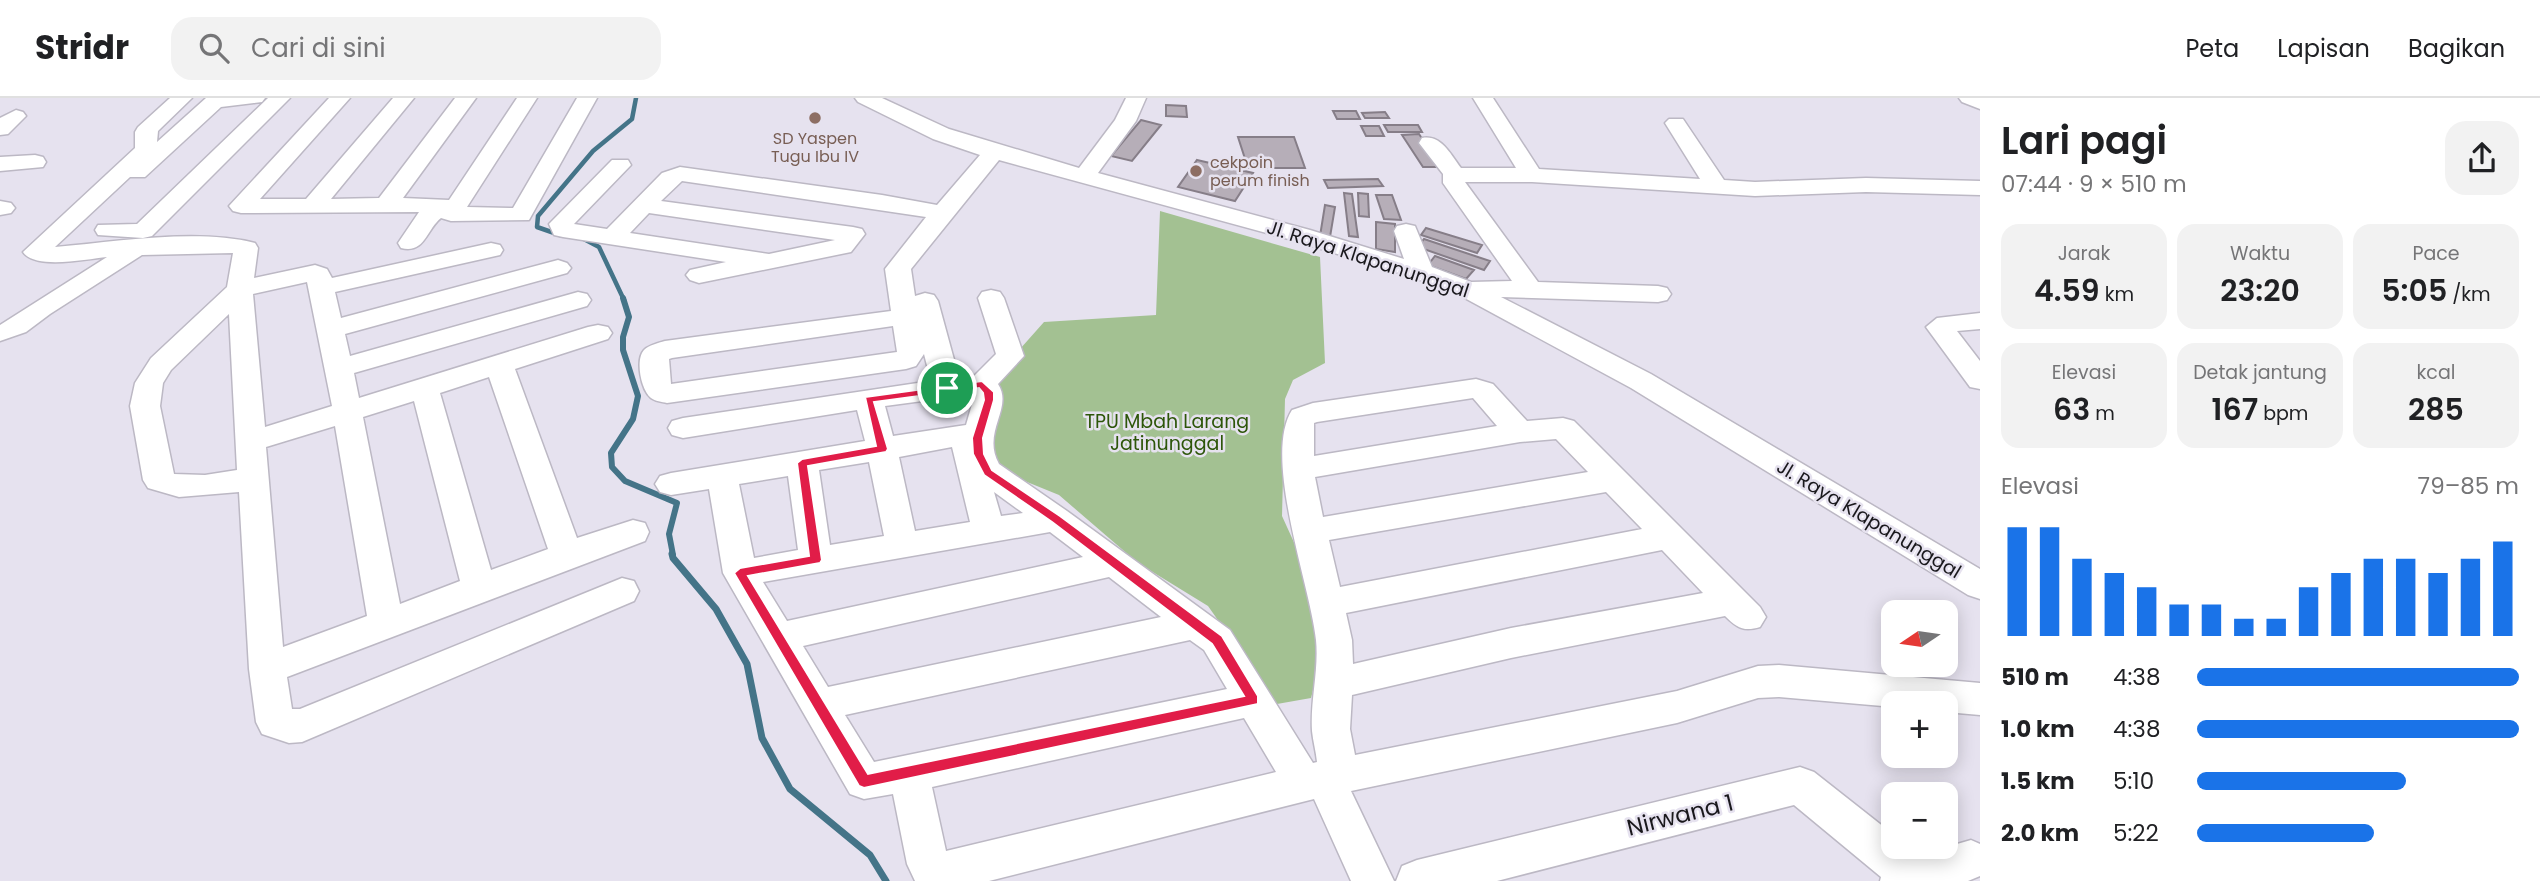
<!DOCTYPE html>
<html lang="id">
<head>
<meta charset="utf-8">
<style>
  :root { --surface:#fff; --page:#f2f2f2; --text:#202124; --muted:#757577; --line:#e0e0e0; --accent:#1a73e8 }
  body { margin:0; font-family:Poppins,sans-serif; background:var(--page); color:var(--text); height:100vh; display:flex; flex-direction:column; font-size:26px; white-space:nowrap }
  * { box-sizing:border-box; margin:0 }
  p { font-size:23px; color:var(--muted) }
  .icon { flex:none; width:38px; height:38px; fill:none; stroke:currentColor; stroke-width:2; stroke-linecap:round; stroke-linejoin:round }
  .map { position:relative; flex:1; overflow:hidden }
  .panel { display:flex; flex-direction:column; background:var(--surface); width:560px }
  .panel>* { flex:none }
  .needle { width:46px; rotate:257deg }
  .controls { position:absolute; left:1881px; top:502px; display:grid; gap:14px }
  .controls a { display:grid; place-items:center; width:77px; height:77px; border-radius:14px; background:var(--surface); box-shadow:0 4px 18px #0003; font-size:35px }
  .pin { position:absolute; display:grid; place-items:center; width:60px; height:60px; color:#fff; margin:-30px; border:4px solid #fff; border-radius:50%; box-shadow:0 2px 7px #0007 }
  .round { display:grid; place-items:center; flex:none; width:74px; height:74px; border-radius:21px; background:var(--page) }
  .summary { display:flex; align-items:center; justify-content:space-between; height:119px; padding:0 21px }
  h1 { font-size:38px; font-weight:600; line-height:52px }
  .stats { display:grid; grid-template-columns:repeat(3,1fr); gap:10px; height:119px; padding:7px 21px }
  .stats div { display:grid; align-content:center; border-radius:18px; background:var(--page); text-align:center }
  .stats b { font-size:30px; font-weight:600 }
  .stats small { font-size:19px; font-weight:400 }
  .stats p { font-size:19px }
  .chart { height:196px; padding:14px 21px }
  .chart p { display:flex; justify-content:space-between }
  .chart svg { width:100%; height:126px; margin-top:7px; stroke:var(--accent); stroke-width:6 }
  ul { padding:0 21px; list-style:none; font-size:23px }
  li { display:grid; grid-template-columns:112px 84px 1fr; align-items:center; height:52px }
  li i { height:18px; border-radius:9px; background:var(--accent) }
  header { display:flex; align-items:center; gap:42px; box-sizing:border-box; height:98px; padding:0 35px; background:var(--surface); border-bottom:2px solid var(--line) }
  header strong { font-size:33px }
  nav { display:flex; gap:38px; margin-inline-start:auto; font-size:24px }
  .search { width:490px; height:63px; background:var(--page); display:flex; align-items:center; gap:18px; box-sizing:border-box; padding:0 24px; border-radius:21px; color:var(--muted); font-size:26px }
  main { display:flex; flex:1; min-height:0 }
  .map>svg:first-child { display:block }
  .green { fill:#a3c192 }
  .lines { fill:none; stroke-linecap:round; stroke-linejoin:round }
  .stream-far2 { stroke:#447488; stroke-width:4.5 }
  .stream-far1 { stroke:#447488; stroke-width:6 }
  .stream { stroke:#447488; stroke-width:7 }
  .building { fill:#b6aeb8; stroke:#867e88; stroke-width:2 }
  .minor-casing { stroke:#bcb8c4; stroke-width:3 }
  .minor { fill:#fff; fill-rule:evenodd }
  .route { fill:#e11d48; stroke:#fff; stroke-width:2; fill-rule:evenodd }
  .education-dot { fill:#8d6e63; stroke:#e6e2ef; stroke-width:2.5 }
  .labels { text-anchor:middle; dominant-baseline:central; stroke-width:5; stroke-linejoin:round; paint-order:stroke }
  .far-education-label { font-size:16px; fill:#785e54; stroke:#e6e2ef }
  .street-label { font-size:19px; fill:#19181c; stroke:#e6e2ef }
  .park-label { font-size:19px; fill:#2d5609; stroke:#e6e2ef }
  .near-street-label { font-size:23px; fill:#19181c; stroke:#e6e2ef }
</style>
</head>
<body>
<header>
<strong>Stridr</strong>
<div class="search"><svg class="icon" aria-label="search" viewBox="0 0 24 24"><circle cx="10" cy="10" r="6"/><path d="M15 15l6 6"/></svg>Cari di sini</div>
<nav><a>Peta</a><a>Lapisan</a><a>Bagikan</a></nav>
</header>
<main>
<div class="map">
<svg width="1980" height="783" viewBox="0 0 1980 783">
  <rect width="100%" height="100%" fill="#e6e2ef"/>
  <path class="green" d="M1160,113L1320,159L1325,265L1293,282L1285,301L1282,418L1317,495L1319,569L1311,600L1277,606L1208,508L1138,465L1059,397L1010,377L987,354V314L1011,261L1044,224L1156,217Z"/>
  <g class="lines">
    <path class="stream-far2" d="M560,137L537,129L538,118L593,53L632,21L636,0
      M582,140L599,149L624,202"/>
    <path class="stream-far1" d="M623,200L629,219L623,239V252L638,298L633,321L611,355L612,369L625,383L677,405L669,436L673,457"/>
    <path class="stream" d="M672,456L673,460L716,511L747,566L762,640L790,691L870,757L886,783"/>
  </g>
  <path class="building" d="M1166,7L1186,8L1187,19L1166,18Z
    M1333,13H1356L1360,21H1337Z
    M1385,14L1389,20H1365L1362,15Z
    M1141,22L1161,27L1132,63L1111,58Z
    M1384,27H1418L1422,34H1388Z
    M1361,28H1379L1384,38H1366Z
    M1419,36L1441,69H1423L1402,37Z
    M1238,39H1294L1305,70H1248Z
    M1197,62L1253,75L1235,103L1178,89Z
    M1378,81L1383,88L1328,90L1324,82Z
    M1344,95L1352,96L1358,139L1349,138Z
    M1358,95L1368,96L1369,119L1359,118Z
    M1376,97H1392L1401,122L1384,121Z
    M1325,107L1335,109L1330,139L1320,138Z
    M1376,124L1395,126V154L1376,151Z
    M1426,130L1482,147L1477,155L1421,137Z
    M1424,141L1490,163L1484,172L1418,149Z
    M1435,158L1474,172L1466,181L1428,167Z"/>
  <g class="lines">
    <g class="minor-casing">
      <path id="minor" d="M170,0H192L158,33L157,44L206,0H265L262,4L221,9L145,79H130L55,149C115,144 197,130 255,145L258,150L254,180L315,167L327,171L332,180L491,145L500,147L503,152L500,157L335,194L341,220L558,162L567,165L571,170L567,175L345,236L350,258L578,194L587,196L591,202L587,208L354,275L359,300L588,229L598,227L608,229L612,235L608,241L515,271L577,440L633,422L645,425L649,434L645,443L287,579L292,611H300L622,480L634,483L639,493L634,503L302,644L289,645L262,636L256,624L249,571L239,394L179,399L148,390L143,382L130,308L135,285L151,260L227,189L233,155L142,157L50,216L26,234L0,243V227L107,159C87,161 35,172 23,154L135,50V34L138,29ZM307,184L332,308L265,329L253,196ZM229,216L237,372L205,377L174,376L160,308L163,285L171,272ZM489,279L548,451L491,472L440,295ZM414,303L460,483L400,506L363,319ZM335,328L367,518L283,549L266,349Z
        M268,0H290L152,138L143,140L98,137L95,132L98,127L137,126Z
        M329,0H350L260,101H306L393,0H414L331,101L379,100L455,0H476L403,100L449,102L517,0H537L467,109L513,110L577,0H597L529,122L451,123L441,120C426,132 425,156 401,150L398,145L419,114L241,115L233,113L229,108Z
        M855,0H882L949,31L1079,70L1115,22L1126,0H1146L1136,23L1098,75L1310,132L1404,161L1394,133L1397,128L1406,126L1415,128L1432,169L1471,184L1512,183L1443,85V76L1419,45L1422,40C1441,36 1451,57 1461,70H1516L1473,0H1493L1539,71L1700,81L1665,25L1669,21H1683L1724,82L1755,84L1866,80L1980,83V97L1866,94L1755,98L1532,84H1465L1538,184L1658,188L1667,190L1671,196L1667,202L1658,204L1501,199L1651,276L1980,471V501L1968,497L1631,290L1459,197L1412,179L1292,142L999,62L911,171L915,198L925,195L934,197L938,203L959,280L974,278L996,256L978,200L982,194L991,192L1000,194L1004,200L1024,258L998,286C1014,310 981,334 999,366L1067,413L1230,532L1313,665L1317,664C1316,654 1313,643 1312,633C1310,603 1319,572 1316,542C1310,486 1262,359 1292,312L1313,305L1476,281L1493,286L1527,323L1563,320L1574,323L1760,509L1766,519L1760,529C1744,534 1737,530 1725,518L1511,560L1352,597L1350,631L1355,657L1677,593L1758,568L1779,567L1980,585V617L1946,614V606H1894V609L1779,599L1758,600L1677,625L1351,693L1394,783H1351L1314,701L989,783H915L907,766L893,696L864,701L850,696L723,475L709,391L671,397L660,394L655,386L660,378L671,375L865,343L857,312L683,340L672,337L668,330L672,323L683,320L931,283L924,256L916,268L906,271L667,305C662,304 655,303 651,300C641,292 635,262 644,252C649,247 658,245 665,243L891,213L885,171L926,119L682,83L661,103L853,129L862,131L865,136L851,154L699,185L690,182L686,177L690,172L726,164L563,139L554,137L549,126L612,62H628L631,67L574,126L607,131L662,75L680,69L882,97L937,107L980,57L933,41L858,4ZM649,115L835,142L769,156L630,135ZM893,228L897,254L671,286L669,261L672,260ZM975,296L966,327L893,338L885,308ZM1473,300L1497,328L1314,358V325L1317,324ZM1556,341L1588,374L1323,419L1315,379L1520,344ZM952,349L970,424L915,433L899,359ZM869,364L884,438L830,447L819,372ZM788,378L798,452L754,460L739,386ZM994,394L1023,415L1001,418ZM1606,394L1642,431L1340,489L1329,442ZM1050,434L1083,459L787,523L763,484ZM1662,452L1703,495L1511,530L1353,566L1352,542L1346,515ZM1109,479L1161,519L828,589L803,548ZM1190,542L1204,552L1227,591L874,664L845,617ZM1244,620L1276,674L946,753L932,689Z
        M1959,0H1980V11L1962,4Z
        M16,12L23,14L26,18L8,36L0,37V20Z
        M35,57L43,59L46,64L43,69L0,73V59Z
        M0,103L11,105L15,110L11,115L0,117Z
        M1980,215V231L1957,233L1980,263V291L1970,289L1926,229L1937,220Z
        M1800,669L1814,674L1894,737V749H1909L1919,757L1971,742L1980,746V778L1968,783H1880L1881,779L1794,707L1497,783H1396L1402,768L1417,762Z"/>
    </g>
    <use href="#minor" class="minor"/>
  </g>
  <path class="route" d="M982,283L994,294V302L983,340L984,356L992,372L1060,418L1222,538L1258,598V606L864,690L859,688L734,475L740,470L809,458L797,365L802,361L876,348L865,299ZM979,290L983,295L984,302L972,340L973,356L984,377L1052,424L1212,546L1244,598L868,676L748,478L820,465L822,462L808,368L886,354L888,351L874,304Z"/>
  <g class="education-dot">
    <circle cx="815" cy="20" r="7"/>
    <circle cx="1196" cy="73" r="7"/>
  </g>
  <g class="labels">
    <g class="far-education-label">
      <text x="815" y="40">SD Yaspen<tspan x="815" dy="18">Tugu Ibu IV</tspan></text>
      <text x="1210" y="64" text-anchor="start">cekpoin<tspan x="1210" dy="18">perum finish</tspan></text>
    </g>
    <g class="street-label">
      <text transform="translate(1368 161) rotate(18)">Jl. Raya Klapanunggal</text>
      <text transform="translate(1869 421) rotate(31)">Jl. Raya Klapanunggal</text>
    </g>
    <g class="park-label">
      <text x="1167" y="323">TPU Mbah Larang<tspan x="1167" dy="22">Jatinunggal</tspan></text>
    </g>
    <g class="near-street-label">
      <text transform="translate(1680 717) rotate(-14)">Nirwana 1</text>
    </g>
  </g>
</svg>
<div class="controls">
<a><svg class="needle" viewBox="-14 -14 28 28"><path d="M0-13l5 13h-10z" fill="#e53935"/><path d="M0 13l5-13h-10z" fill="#757577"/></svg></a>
<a>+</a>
<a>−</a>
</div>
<div class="pin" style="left:947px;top:290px;background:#1e9e55"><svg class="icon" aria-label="arrive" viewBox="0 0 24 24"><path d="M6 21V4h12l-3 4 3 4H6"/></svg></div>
</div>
<section class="panel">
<div class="summary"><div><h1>Lari pagi</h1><p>07:44 · 9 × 510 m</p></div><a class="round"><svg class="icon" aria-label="share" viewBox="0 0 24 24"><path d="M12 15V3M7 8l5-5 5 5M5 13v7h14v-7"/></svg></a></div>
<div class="stats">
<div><p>Jarak</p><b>4.59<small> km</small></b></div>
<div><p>Waktu</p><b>23:20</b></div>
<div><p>Pace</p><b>5:05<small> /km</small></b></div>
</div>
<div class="stats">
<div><p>Elevasi</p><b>63<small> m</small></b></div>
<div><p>Detak jantung</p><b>167<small> bpm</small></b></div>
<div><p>kcal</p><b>285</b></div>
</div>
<div class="chart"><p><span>Elevasi</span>79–85 m</p>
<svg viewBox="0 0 160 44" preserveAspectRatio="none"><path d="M5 44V6M15 44V6M25 44V17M35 44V22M45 44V27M55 44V33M65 44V33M75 44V38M85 44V38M95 44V27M105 44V22M115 44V17M125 44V17M135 44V22M145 44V17M155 44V11"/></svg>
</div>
<ul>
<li><b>510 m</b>4:38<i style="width:100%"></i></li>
<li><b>1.0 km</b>4:38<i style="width:100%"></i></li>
<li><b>1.5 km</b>5:10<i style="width:65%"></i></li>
<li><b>2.0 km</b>5:22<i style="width:55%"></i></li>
</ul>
</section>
</main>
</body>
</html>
